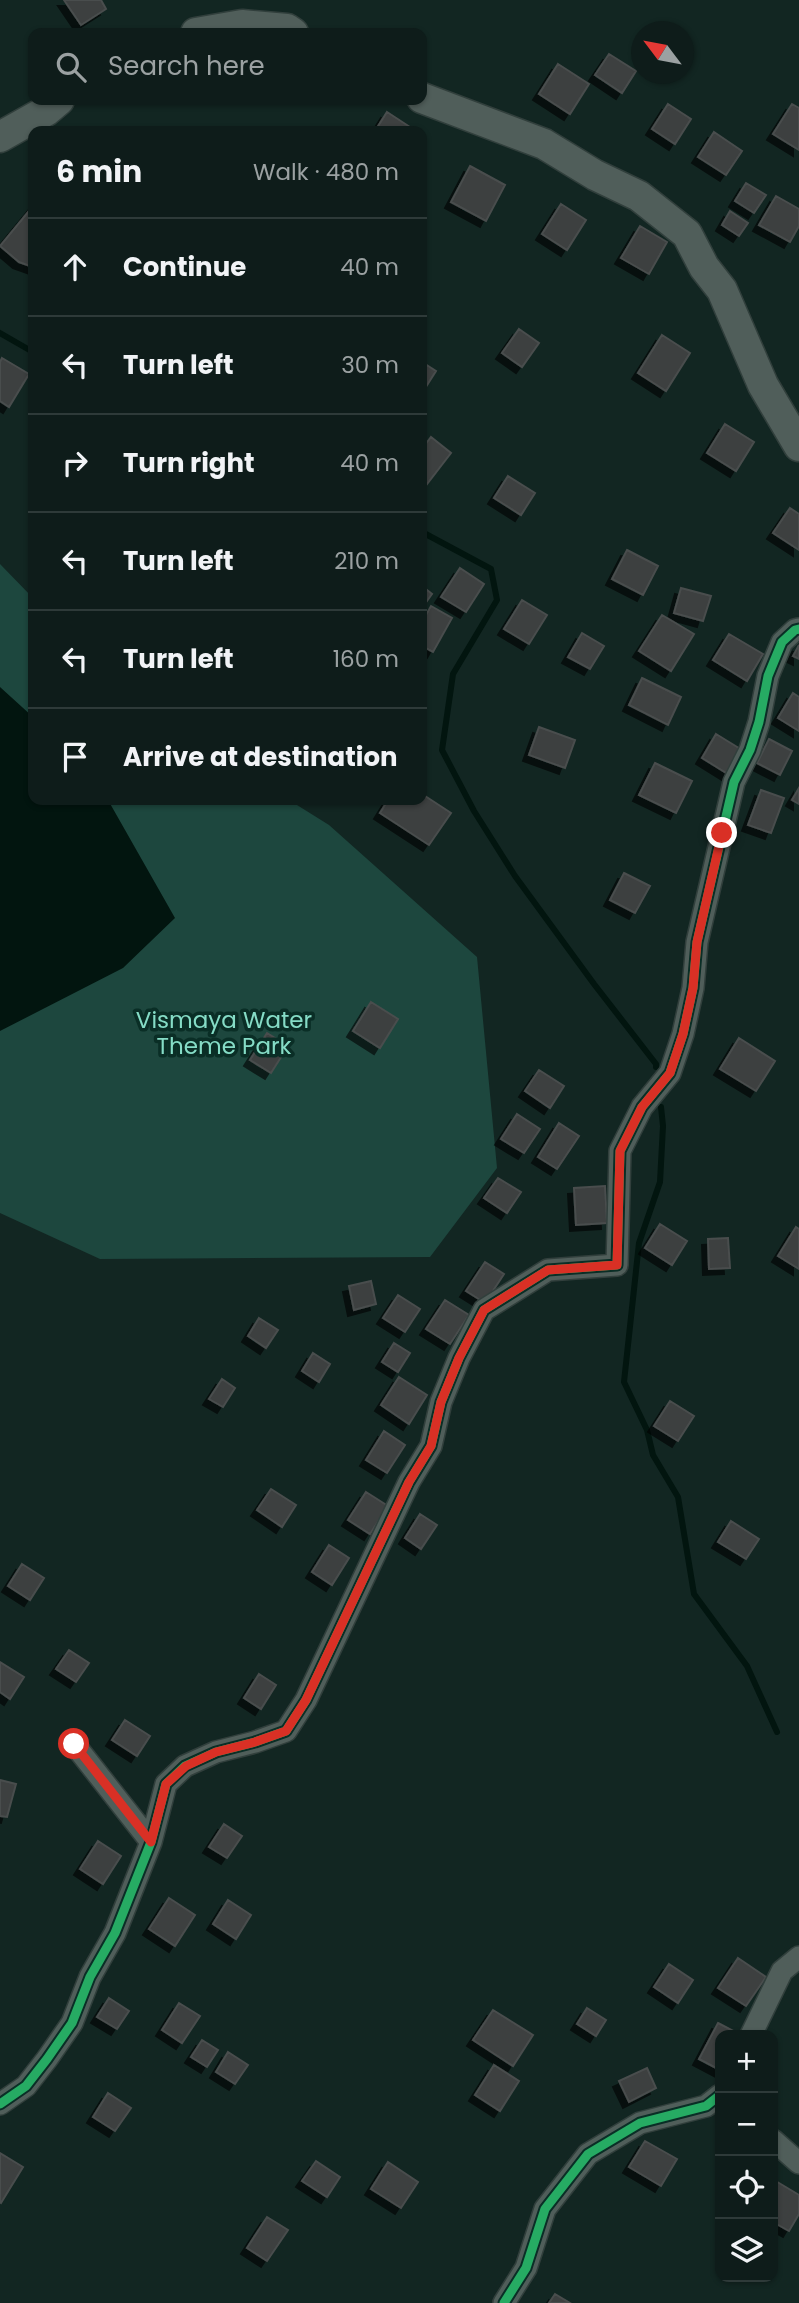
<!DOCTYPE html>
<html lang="en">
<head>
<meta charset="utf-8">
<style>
	:root { --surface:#0e1c1a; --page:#1c2927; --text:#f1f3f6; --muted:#9ba1a2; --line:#2e3a39 }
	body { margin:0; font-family:Poppins,sans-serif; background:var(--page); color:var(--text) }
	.controls { position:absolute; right:21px; bottom:21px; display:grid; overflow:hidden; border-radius:14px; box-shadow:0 2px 5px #0004 }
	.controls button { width:63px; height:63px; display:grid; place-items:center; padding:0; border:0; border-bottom:2px solid var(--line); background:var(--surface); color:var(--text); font:35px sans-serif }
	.compass { position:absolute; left:631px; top:21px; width:63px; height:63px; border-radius:50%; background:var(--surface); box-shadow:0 2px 5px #0004; rotate:302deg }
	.stop { position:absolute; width:21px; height:21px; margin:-16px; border:5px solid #d93025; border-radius:50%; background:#fff }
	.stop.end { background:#d93025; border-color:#fff; box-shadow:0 2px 7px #0008 }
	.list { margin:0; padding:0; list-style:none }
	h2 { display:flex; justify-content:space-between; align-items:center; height:91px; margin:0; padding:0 28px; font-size:30px }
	h2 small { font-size:23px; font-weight:400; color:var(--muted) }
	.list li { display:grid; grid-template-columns:46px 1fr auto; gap:21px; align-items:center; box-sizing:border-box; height:98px; padding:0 28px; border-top:2px solid var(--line) }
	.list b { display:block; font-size:26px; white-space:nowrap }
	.list em { font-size:23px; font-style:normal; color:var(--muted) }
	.icon { flex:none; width:38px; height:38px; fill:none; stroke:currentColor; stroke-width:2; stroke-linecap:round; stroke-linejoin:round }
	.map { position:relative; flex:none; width:799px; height:2303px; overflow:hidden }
	.search { position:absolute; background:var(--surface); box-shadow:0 2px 5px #0004; left:28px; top:28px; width:399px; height:77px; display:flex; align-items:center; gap:18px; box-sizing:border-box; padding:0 24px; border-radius:14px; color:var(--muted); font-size:26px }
	.panel { position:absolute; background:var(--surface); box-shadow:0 2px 5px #0004; left:28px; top:126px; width:399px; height:679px; border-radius:14px }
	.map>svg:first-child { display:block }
</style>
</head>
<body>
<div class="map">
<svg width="799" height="2303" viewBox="0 0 799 2303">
	<defs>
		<filter id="shadow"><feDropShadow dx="-6" dy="6" stdDeviation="0" flood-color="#0009"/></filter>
	</defs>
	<rect width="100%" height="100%" fill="#122622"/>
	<!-- green -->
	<path fill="#1d473e" d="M 0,564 L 33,598 L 33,800 L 289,800 L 329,825 L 477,957 L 497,1168 L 430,1257 L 100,1259 L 0,1213 Z"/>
	<!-- water -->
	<path fill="#02150f" d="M 0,687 L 33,717 L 33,800 L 108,800 L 175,918 L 123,968 L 0,1031 Z"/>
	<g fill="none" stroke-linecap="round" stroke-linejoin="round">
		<!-- stream -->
		<path stroke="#02150f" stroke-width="6" d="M 0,333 L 33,352
			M 422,532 L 491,569 L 497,600 L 453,674 L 442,750 L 474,811 L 515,876 L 594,984 L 656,1064 L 656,1067
			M 661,1107 L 663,1126 L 660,1182 L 639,1243 L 624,1382 L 647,1430 L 653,1455 L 678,1497 L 694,1594 L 747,1666 L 777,1732"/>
	</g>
	<!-- building -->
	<path fill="#3d4040" stroke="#494d4d" stroke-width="2" filter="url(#shadow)" d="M 64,0 L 101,0 L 106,9 L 81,25 Z
		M 609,54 L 636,71 L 622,93 L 595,75 Z
		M 558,64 L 589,84 L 570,114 L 539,94 Z
		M 668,104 L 691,119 L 675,144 L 652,129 Z
		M 792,104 L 799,108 L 799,150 L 773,134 Z
		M 387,112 L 413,129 L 412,131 L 375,131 Z
		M 714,132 L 742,151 L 726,175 L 698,157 Z
		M 470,166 L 505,185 L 486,221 L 451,202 Z
		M 746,183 L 766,195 L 754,213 L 735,201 Z
		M 776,196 L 799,209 L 799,226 L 790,242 L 759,225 Z
		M 561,204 L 586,220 L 567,250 L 542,234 Z
		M 33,206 L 33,267 L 19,262 L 0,246 Z
		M 730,211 L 748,223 L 739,236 L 722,225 Z
		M 640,226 L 667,242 L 649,274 L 621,258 Z
		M 519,329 L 539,343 L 522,367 L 502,353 Z
		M 662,335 L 690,353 L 666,391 L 638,373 Z
		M 2,358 L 29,374 L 9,407 L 0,401 L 0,362 Z
		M 422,362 L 436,371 L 422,393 Z
		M 725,424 L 754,442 L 736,471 L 707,453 Z
		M 431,437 L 451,453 L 427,484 L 422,480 L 422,449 Z
		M 508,476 L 535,493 L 521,515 L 494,498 Z
		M 790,508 L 799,514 L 799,550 L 773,533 Z
		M 627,550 L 658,566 L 643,595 L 612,579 Z
		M 460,568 L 484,584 L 466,612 L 441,597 Z
		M 422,586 L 432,594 L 422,608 Z
		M 681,588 L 711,596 L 703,621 L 674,613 Z
		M 522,600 L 547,615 L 529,644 L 504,629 Z
		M 431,606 L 452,618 L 433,652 L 422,646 L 422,622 Z
		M 662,615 L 694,634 L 671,671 L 639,651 Z
		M 582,633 L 604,646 L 590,669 L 568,657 Z
		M 729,634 L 763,654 L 747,681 L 713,660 Z
		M 799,645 L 799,659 L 793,656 Z
		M 642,678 L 681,697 L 668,725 L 629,705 Z
		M 793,693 L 799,697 L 799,731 L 778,718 Z
		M 539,727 L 575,740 L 565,768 L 529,755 Z
		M 716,734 L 742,750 L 728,774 L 702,758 Z
		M 769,739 L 792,751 L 780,775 L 757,763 Z
		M 655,763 L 692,781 L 676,813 L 639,795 Z
		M 799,788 L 799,804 L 792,800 Z
		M 761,790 L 784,798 L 771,833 L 748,825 Z
		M 422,794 L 451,813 L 429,845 L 380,813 L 388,800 L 422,800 Z
		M 624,873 L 650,886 L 635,913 L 610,900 Z
		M 371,1002 L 398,1019 L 380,1048 L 353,1031 Z
		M 267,1033 L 288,1046 L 271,1073 L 250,1060 Z
		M 739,1038 L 775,1061 L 756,1091 L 720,1069 Z
		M 539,1070 L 564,1086 L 550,1108 L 525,1091 Z
		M 517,1114 L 540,1129 L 524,1153 L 501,1139 Z
		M 559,1123 L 579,1136 L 557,1169 L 538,1157 Z
		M 498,1178 L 521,1192 L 507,1213 L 484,1198 Z
		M 605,1186 L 607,1223 L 576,1225 L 574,1188 Z
		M 660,1224 L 687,1241 L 672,1265 L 645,1248 Z
		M 796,1227 L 799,1229 L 799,1269 L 778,1256 Z
		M 728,1238 L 730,1268 L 709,1269 L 708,1239 Z
		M 485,1262 L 504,1274 L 485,1303 L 466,1291 Z
		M 371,1281 L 376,1304 L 354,1310 L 349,1286 Z
		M 398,1295 L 420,1309 L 405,1332 L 383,1318 Z
		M 445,1300 L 469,1315 L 450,1344 L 426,1329 Z
		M 259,1318 L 278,1330 L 266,1348 L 248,1336 Z
		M 394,1343 L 410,1353 L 398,1372 L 382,1362 Z
		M 313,1353 L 330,1364 L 319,1382 L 302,1371 Z
		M 399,1377 L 427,1395 L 409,1424 L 381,1405 Z
		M 222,1379 L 235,1388 L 223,1407 L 209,1399 Z
		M 670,1401 L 694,1416 L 678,1441 L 654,1426 Z
		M 384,1431 L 405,1445 L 387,1473 L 366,1460 Z
		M 271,1489 L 296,1505 L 282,1527 L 257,1510 Z
		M 366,1492 L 388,1506 L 370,1534 L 348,1520 Z
		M 420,1514 L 437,1525 L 421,1549 L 405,1538 Z
		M 731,1521 L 759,1539 L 746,1559 L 718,1542 Z
		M 329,1545 L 349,1558 L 332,1585 L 312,1572 Z
		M 22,1564 L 44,1578 L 30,1600 L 8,1586 Z
		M 69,1650 L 89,1663 L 76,1682 L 56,1669 Z
		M 0,1662 L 24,1677 L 10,1699 L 0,1692 Z
		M 259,1674 L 276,1685 L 261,1709 L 244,1698 Z
		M 125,1720 L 150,1736 L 137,1756 L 112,1740 Z
		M 0,1780 L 16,1784 L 7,1817 L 0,1816 Z
		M 224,1824 L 242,1836 L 227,1858 L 209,1847 Z
		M 98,1841 L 121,1856 L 103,1884 L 80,1869 Z
		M 169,1898 L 195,1915 L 175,1946 L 149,1929 Z
		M 228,1900 L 251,1915 L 236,1939 L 213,1924 Z
		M 738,1958 L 766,1977 L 746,2006 L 718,1988 Z
		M 669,1964 L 693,1980 L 678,2003 L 654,1987 Z
		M 109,1998 L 129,2011 L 117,2029 L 97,2017 Z
		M 179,2003 L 200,2016 L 182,2043 L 162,2030 Z
		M 587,2008 L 606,2020 L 596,2036 L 577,2024 Z
		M 493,2010 L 533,2035 L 513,2066 L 473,2040 Z
		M 718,2023 L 741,2035 L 720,2035 L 720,2070 L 699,2059 Z
		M 202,2040 L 218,2050 L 207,2067 L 191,2057 Z
		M 228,2052 L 248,2065 L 235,2084 L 216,2072 Z
		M 494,2065 L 519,2081 L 500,2111 L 475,2095 Z
		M 647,2068 L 656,2088 L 629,2102 L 619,2081 Z
		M 108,2093 L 131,2108 L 115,2131 L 93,2117 Z
		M 645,2141 L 677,2159 L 661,2186 L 629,2167 Z
		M 0,2153 L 23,2167 L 1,2203 L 0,2202 Z
		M 316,2161 L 340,2177 L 327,2197 L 302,2181 Z
		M 388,2162 L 418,2182 L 401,2208 L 371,2189 Z
		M 774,2180 L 799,2195 L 799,2214 L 789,2231 L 773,2222 Z
		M 267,2217 L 288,2230 L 267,2261 L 247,2248 Z
		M 555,2294 L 570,2303 L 549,2303 Z"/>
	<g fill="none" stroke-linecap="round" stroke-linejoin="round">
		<!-- street casing -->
		<g stroke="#313f3c" stroke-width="24">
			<path id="street" d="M 74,1744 L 151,1842
				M 751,2035 L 782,1971 L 799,1957
				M 0,2104 L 26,2086 L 47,2059 L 72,2023 L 90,1977 L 115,1933 L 151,1842 L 166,1784 L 185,1766 L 216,1752 L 255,1742 L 286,1731 L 306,1700 L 409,1482 L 431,1446 L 441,1402 L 459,1358 L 484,1310 L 548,1270 L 617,1265 L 620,1151 L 642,1107 L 670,1073 L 683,1034 L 693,988 L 697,942 L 734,782 L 750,750 L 759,722 L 768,676 L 782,642 L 795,630 L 799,629
				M 773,2140 L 799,2163
				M 504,2303 L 526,2268 L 545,2209 L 588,2154 L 640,2123 L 706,2106 L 720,2095"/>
		</g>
		<!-- secondary casing -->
		<g stroke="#313f3c" stroke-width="33">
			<path id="secondary" d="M 196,33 L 242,25 L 287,29 L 293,33
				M 422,98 L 544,144 L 595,175 L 639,196 L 687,234 L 704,267 L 722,290 L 763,385 L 799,446
				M 0,137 L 46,111 L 59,100"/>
		</g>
		<!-- street -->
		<use href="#street" stroke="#505e5a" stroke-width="21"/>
		<!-- secondary -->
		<use href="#secondary" stroke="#505e5a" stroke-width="30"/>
		<!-- cycleway casing -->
		<g stroke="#0a2e26" stroke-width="13">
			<path id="cycleway" d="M 0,2104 L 26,2086 L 47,2059 L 72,2023 L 90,1977 L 115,1933 L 151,1842 L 166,1784 L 185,1766 L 216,1752 L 255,1742 L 286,1731 L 306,1700 L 409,1482 L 431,1446 L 441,1402 L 459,1358 L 484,1310 L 548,1270 L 617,1265 L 620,1151 L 642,1107 L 670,1073 L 683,1034 L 693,988 L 697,942 L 734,782 L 750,750 L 759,722 L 768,676 L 782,642 L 795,630 L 799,629
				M 504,2303 L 526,2268 L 545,2209 L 588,2154 L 640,2123 L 706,2106 L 720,2095"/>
		</g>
		<!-- cycleway -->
		<use href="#cycleway" stroke="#26ab63" stroke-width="9"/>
	</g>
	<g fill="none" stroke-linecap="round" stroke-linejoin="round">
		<!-- route -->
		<path stroke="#d93025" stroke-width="9" d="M 74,1744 L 151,1842 L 166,1784 L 186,1766 L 216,1752 L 255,1742 L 286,1731 L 306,1700 L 409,1482 L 431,1446 L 441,1402 L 459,1358 L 484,1310 L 548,1270 L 617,1265 L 620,1151 L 642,1107 L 670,1073 L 683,1034 L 693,988 L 697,942 L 722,833"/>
	</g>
	<g text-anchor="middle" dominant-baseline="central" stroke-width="7" stroke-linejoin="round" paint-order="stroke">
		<!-- park labels -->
		<g font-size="23" fill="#85dcc6" stroke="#0a2e26">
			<text x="224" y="1020">Vismaya Water<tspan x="224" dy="26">Theme Park</tspan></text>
		</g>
	</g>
</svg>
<div class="controls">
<button>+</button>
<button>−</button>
<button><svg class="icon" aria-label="locate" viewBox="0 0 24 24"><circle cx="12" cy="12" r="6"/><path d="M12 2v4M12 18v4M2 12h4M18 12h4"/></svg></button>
<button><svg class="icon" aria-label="layers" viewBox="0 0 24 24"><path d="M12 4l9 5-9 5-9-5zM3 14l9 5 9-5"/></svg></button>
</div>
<svg class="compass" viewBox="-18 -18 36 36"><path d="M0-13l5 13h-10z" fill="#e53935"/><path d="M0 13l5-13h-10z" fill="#9ba1a2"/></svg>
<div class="stop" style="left:74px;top:1744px"></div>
<div class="stop end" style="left:722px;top:833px"></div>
<div class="search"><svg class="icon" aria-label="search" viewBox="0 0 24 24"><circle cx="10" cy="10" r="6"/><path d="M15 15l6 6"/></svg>Search here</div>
<section class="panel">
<h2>6 min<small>Walk · 480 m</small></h2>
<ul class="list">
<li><svg class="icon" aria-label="ahead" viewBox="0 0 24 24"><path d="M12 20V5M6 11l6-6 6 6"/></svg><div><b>Continue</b></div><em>40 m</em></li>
<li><svg class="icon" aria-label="left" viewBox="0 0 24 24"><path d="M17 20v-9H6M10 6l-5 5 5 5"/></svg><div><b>Turn left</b></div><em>30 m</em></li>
<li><svg class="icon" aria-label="right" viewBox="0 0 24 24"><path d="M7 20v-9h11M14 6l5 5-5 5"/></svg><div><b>Turn right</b></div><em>40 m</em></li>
<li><svg class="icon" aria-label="left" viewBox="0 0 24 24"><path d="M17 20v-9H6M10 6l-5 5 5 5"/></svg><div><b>Turn left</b></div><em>210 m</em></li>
<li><svg class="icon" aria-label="left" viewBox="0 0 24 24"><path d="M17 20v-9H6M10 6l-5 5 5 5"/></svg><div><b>Turn left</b></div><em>160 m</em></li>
<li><svg class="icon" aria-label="arrive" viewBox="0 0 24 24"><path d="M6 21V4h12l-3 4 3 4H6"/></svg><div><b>Arrive at destination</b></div></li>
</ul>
</section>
</div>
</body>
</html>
